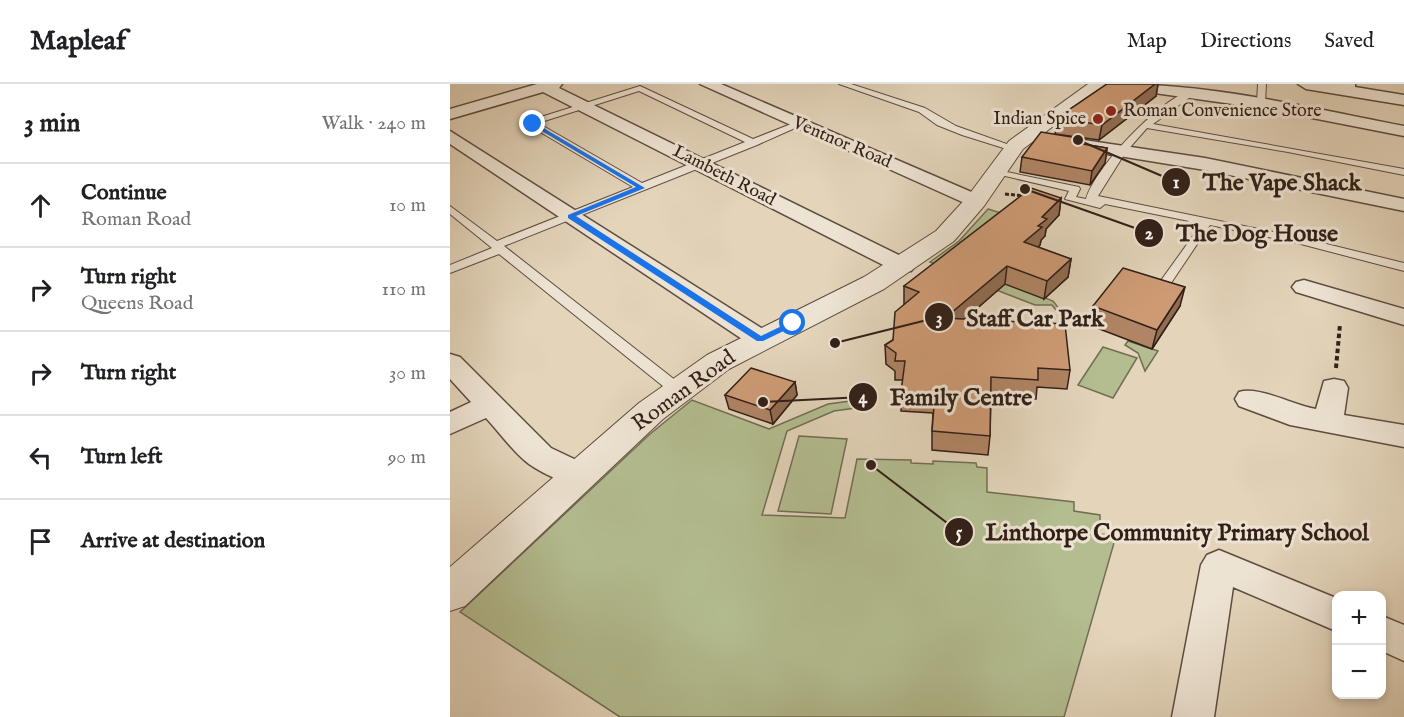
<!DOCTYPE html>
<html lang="en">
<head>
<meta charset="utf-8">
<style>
	:root { --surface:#fff; --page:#f2f2f2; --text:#202124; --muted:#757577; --line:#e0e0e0 }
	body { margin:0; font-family:"IM FELL English",serif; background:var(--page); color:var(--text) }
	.controls { position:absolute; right:18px; bottom:18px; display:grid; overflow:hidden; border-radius:12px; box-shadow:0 3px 9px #0003 }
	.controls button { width:54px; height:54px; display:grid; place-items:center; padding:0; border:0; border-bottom:2px solid var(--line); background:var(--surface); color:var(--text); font:30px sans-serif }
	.stop { position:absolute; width:18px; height:18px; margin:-14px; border:4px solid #1a73e8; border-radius:50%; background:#fff }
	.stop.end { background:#1a73e8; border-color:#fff; box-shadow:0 2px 6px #0008 }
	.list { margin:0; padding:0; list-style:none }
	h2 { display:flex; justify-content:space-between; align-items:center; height:78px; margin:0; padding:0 24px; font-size:26px }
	h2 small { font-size:20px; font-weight:400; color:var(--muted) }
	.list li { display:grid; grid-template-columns:39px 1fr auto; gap:18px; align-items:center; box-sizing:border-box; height:84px; padding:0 24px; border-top:2px solid var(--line) }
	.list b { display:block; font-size:22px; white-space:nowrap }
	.list p { margin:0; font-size:20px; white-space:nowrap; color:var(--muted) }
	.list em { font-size:20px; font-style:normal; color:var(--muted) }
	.icon { flex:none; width:33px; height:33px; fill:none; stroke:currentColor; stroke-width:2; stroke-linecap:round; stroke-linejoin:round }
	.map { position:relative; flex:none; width:954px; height:633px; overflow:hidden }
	header { display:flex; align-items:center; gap:36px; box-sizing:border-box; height:84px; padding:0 30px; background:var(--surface); border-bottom:2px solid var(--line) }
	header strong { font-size:28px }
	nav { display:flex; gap:33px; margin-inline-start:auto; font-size:21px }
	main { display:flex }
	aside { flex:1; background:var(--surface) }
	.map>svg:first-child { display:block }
</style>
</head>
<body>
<header>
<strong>Mapleaf</strong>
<nav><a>Map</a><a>Directions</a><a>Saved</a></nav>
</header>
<main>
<aside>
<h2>3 min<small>Walk · 240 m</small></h2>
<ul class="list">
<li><svg class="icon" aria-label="ahead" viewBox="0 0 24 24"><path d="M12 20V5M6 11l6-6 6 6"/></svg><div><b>Continue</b><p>Roman Road</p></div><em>10 m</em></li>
<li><svg class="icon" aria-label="right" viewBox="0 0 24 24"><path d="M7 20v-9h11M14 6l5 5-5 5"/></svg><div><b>Turn right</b><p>Queens Road</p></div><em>110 m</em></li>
<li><svg class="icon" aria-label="right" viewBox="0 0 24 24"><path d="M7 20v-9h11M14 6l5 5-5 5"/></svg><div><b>Turn right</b></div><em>30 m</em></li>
<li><svg class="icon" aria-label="left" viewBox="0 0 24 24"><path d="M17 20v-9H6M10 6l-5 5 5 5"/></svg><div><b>Turn left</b></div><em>90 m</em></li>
<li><svg class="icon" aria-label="arrive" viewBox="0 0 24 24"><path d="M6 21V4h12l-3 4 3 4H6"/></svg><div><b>Arrive at destination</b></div></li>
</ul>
</aside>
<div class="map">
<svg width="954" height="633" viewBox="0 0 954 633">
	<rect width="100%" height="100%" fill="#e3d4ba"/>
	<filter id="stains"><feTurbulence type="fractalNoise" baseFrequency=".00333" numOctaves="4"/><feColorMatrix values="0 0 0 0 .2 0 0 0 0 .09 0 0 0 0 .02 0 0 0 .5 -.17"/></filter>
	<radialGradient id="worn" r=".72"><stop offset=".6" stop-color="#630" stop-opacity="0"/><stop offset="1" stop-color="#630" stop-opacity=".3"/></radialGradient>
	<!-- green -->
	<path fill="#b3bd90" stroke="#726e54" stroke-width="1.5" d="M 538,125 L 564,133 L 502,187 L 480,178 L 509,157 Z
		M 545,194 L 603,217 L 611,227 L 606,226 L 602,221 L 585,221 L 536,202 Z
		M 678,257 L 708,267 L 695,287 L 688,269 L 675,261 Z
		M 653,263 L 687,274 L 663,314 L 628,301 Z
		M 416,315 L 413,323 L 384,327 L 337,347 L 312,431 L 395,434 L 407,375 L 461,376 L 461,379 L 483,380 L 483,377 L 526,379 L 527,383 L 537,384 L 537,408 L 624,418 L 624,427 L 650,431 L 650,450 L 666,452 L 614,633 L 170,633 L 10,528 L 200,350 L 242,316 L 319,345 L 378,320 Z
		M 349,352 L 397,355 L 381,430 L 328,427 Z"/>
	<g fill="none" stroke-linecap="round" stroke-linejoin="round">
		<!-- service casing -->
		<g stroke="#5e4c40" stroke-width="2">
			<path id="service" d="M 389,0 L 401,0 L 475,24 L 506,42 L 568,64 L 563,67 L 512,51 L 487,41 L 469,28 Z
				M 808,0 L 816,0 L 815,19 L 811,22 L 807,19 Z
				M 190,2 L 303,55 L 346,38 L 354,40 L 307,61 L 54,162 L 234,303 L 236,307 L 234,311 L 224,311 L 49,170 L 0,189 L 0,181 L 42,164 L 0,130 L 0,122 L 47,157 L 183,103 L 80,42 L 78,37 ZM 189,7 L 295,58 L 192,99 L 88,39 Z
				M 740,6 L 743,7 L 743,11 L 703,40 L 954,85 L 954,91 L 838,68 L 697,44 L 675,69 L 648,112 L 848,153 L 954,179 L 954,187 L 847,159 L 760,141 L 717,205 L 713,206 L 707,202 L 748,145 L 737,142 L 735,140 L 739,137 L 655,120 L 650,124 L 615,115 L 619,107 L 542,89 L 547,86 L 629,103 L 630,105 L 626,113 L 636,115 C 646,82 707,19 740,6 Z"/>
		</g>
		<!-- minor casing -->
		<g stroke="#5e4c40" stroke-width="3">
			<path id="minor" d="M 87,0 L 112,0 L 109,4 L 461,177 L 465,182 L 461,187 L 445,187 L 93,8 L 0,35 L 0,25 Z
				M 250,0 L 271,0 L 533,113 L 536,117 L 533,121 L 519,121 Z
				M 668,0 C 764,0 860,24 954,42 L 954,52 L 811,24 L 676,5 Z
				M 848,0 L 905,0 L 905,3 L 954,11 L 954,21 L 856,5 Z
				M 0,47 L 319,249 L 323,255 L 319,261 L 310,263 L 301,261 L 0,60 Z
				M 620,54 L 755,74 L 954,115 L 954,127 L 755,86 L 614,63 L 611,59 L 614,55 Z
				M 854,196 L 954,225 L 954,241 L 846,208 L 842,203 L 846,198 Z
				M 0,270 L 10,273 L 101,364 L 141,383 L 146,391 L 141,399 C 123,405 95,391 79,380 C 63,368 50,349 36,334 L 0,350 L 0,328 L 21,318 L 0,295 Z
				M 884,295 L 894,297 L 898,304 L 894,331 L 954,341 L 954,363 L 840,341 L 789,322 L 785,315 L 789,308 C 809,302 843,321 866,325 L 874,297 Z
				M 769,466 L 886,514 L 886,547 L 783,503 L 764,633 L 722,633 L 751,481 L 757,471 Z
				M 932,532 L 954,541 L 954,577 L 932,567 Z"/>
		</g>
		<!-- tertiary casing -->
		<g stroke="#5e4c40" stroke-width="2">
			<path id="tertiary" d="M 638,0 L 659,0 L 573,65 L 534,122 L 504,157 L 434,205 L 279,285 L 213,335 L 15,522 L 0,527 L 0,483 L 189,319 L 257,271 L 414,193 L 486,147 L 518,112 L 559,57 Z"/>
		</g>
		<!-- path-far1 -->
		<path stroke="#311f18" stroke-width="3" stroke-dasharray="4 2" stroke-linecap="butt" d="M 555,110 L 575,112"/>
		<!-- path -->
		<path stroke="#311f18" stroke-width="4" stroke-dasharray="4.5 3" stroke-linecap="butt" d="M 886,284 L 890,240"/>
		<!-- service -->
		<use href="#service" fill="#ede3d2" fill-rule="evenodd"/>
		<!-- minor -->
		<use href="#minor" fill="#ede3d2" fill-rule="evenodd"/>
		<!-- tertiary -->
		<use href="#tertiary" fill="#ede3d2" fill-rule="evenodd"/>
	</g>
	<!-- wall -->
	<path fill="#b08464" stroke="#311f18" stroke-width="1.5" d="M 657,0 L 708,0 L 706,12 L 649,56 L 605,50 L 607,34 Z
		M 633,60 L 657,64 L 655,79 L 640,101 L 570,88 L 572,73 Z
		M 611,114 L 609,131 L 596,145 L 595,152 L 591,156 L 590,161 L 588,163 L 621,175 L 618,193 L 594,215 L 555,200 L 515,235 L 620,286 L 617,305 L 587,303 L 586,315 L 541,312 L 540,352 L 538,371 L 482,366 L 482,347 L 483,329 L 451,327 L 451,308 L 453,296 L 445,296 L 445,287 L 436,280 L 435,261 L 443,256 L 454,220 L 454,202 Z
		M 643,222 L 730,222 L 702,265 L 639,241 Z
		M 345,298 L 347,311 L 323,340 L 279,325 L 275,311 Z"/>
	<!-- shaded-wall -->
	<path fill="#906c51" stroke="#311f18" stroke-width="1.5" d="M 705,0 L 708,0 L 706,12 L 649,56 L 652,41 Z
		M 657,64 L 655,79 L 640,101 L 642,87 Z
		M 611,114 L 609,131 L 596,145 L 595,152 L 591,156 L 590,161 L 573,176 L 574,158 L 588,142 L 592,133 Z
		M 621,175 L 618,193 L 594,215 L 597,197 Z
		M 557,182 L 555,200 L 494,253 L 495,234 Z
		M 735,203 L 730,222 L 702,265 L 707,246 Z
		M 345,298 L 347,311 L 323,340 L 320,326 Z"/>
	<!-- building -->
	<path fill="#cd9a74" stroke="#311f18" stroke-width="1.5" d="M 657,0 L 705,0 L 652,41 L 607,34 Z
		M 591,48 L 634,55 L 627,59 L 657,64 L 642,87 L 572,73 Z
		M 581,104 L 611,114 L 592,133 L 597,135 L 588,142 L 592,143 L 574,158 L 621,175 L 597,197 L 557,182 L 495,234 L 615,240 L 620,286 L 588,284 L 588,296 L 541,293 L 540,352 L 482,347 L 485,310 L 451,308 L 455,277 L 445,277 L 446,269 L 435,261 L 443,256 L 445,228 L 469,208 L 454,202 Z
		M 673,184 L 735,203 L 707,246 L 643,222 Z
		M 301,284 L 345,298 L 320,326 L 275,311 Z"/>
	<!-- route -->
	<path fill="#1a73e8" d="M 85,39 L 195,104 L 126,132 L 311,252 L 340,238 L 346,238 L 346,241 L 313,257 L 307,257 L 118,134 L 118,131 L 186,103 L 80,40 Z"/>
	<!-- markers -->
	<g fill="#8f2418" stroke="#ede3d2" stroke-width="2">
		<circle cx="661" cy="27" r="6"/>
		<circle cx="648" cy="35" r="6"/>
	</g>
	<g text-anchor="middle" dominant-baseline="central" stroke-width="6" stroke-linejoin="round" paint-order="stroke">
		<!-- far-poi labels -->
		<g font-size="18" fill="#311f18" stroke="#ede3d2" text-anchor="start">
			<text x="673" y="27">Roman Convenience Store</text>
			<text x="636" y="35" text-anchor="end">Indian Spice</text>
		</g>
		<!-- far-street labels -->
		<g font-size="18" fill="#311f18" stroke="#ede3d2">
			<text transform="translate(392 59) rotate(23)">Ventnor Road</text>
			<text transform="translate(274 92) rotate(27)">Lambeth Road</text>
		</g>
		<!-- street labels -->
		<g font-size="22" fill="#311f18" stroke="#ede3d2">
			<text transform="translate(234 307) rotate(-36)">Roman Road</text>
		</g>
	</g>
	<!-- callouts -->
	<path fill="none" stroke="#311f18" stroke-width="2" d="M628 56L726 98M575 105L699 149M385 259L489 233M313 318L413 313M421 381L509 448"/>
	<g fill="#311f18" stroke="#ede3d2" stroke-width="2">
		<circle cx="628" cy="56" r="6"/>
		<circle cx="575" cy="105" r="6"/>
		<circle cx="385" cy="259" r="6"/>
		<circle cx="313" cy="318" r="6"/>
		<circle cx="421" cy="381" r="6"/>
		<circle cx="726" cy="98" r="15"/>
		<circle cx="699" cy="149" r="15"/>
		<circle cx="489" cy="233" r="15"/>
		<circle cx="413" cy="313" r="15"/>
		<circle cx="509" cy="448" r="15"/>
	</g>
	<g font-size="18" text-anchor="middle" font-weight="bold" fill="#fff">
		<text x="726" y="104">1</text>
		<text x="699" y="155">2</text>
		<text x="489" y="240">3</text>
		<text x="413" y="319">4</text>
		<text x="509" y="454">5</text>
	</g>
	<g font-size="24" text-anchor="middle" font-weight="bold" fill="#311f18" stroke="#ede3d2" stroke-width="6" stroke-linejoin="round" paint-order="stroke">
		<text x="832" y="106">The Vape Shack</text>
		<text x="807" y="157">The Dog House</text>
		<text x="585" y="242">Staff Car Park</text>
		<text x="511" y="321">Family Centre</text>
		<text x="727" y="456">Linthorpe Community Primary School</text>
	</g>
	<rect width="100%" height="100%" filter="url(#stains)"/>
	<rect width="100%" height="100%" fill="url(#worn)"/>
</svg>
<div class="controls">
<button>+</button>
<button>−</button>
</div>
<div class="stop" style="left:343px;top:239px"></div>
<div class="stop end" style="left:83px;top:40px"></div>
</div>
</main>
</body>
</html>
